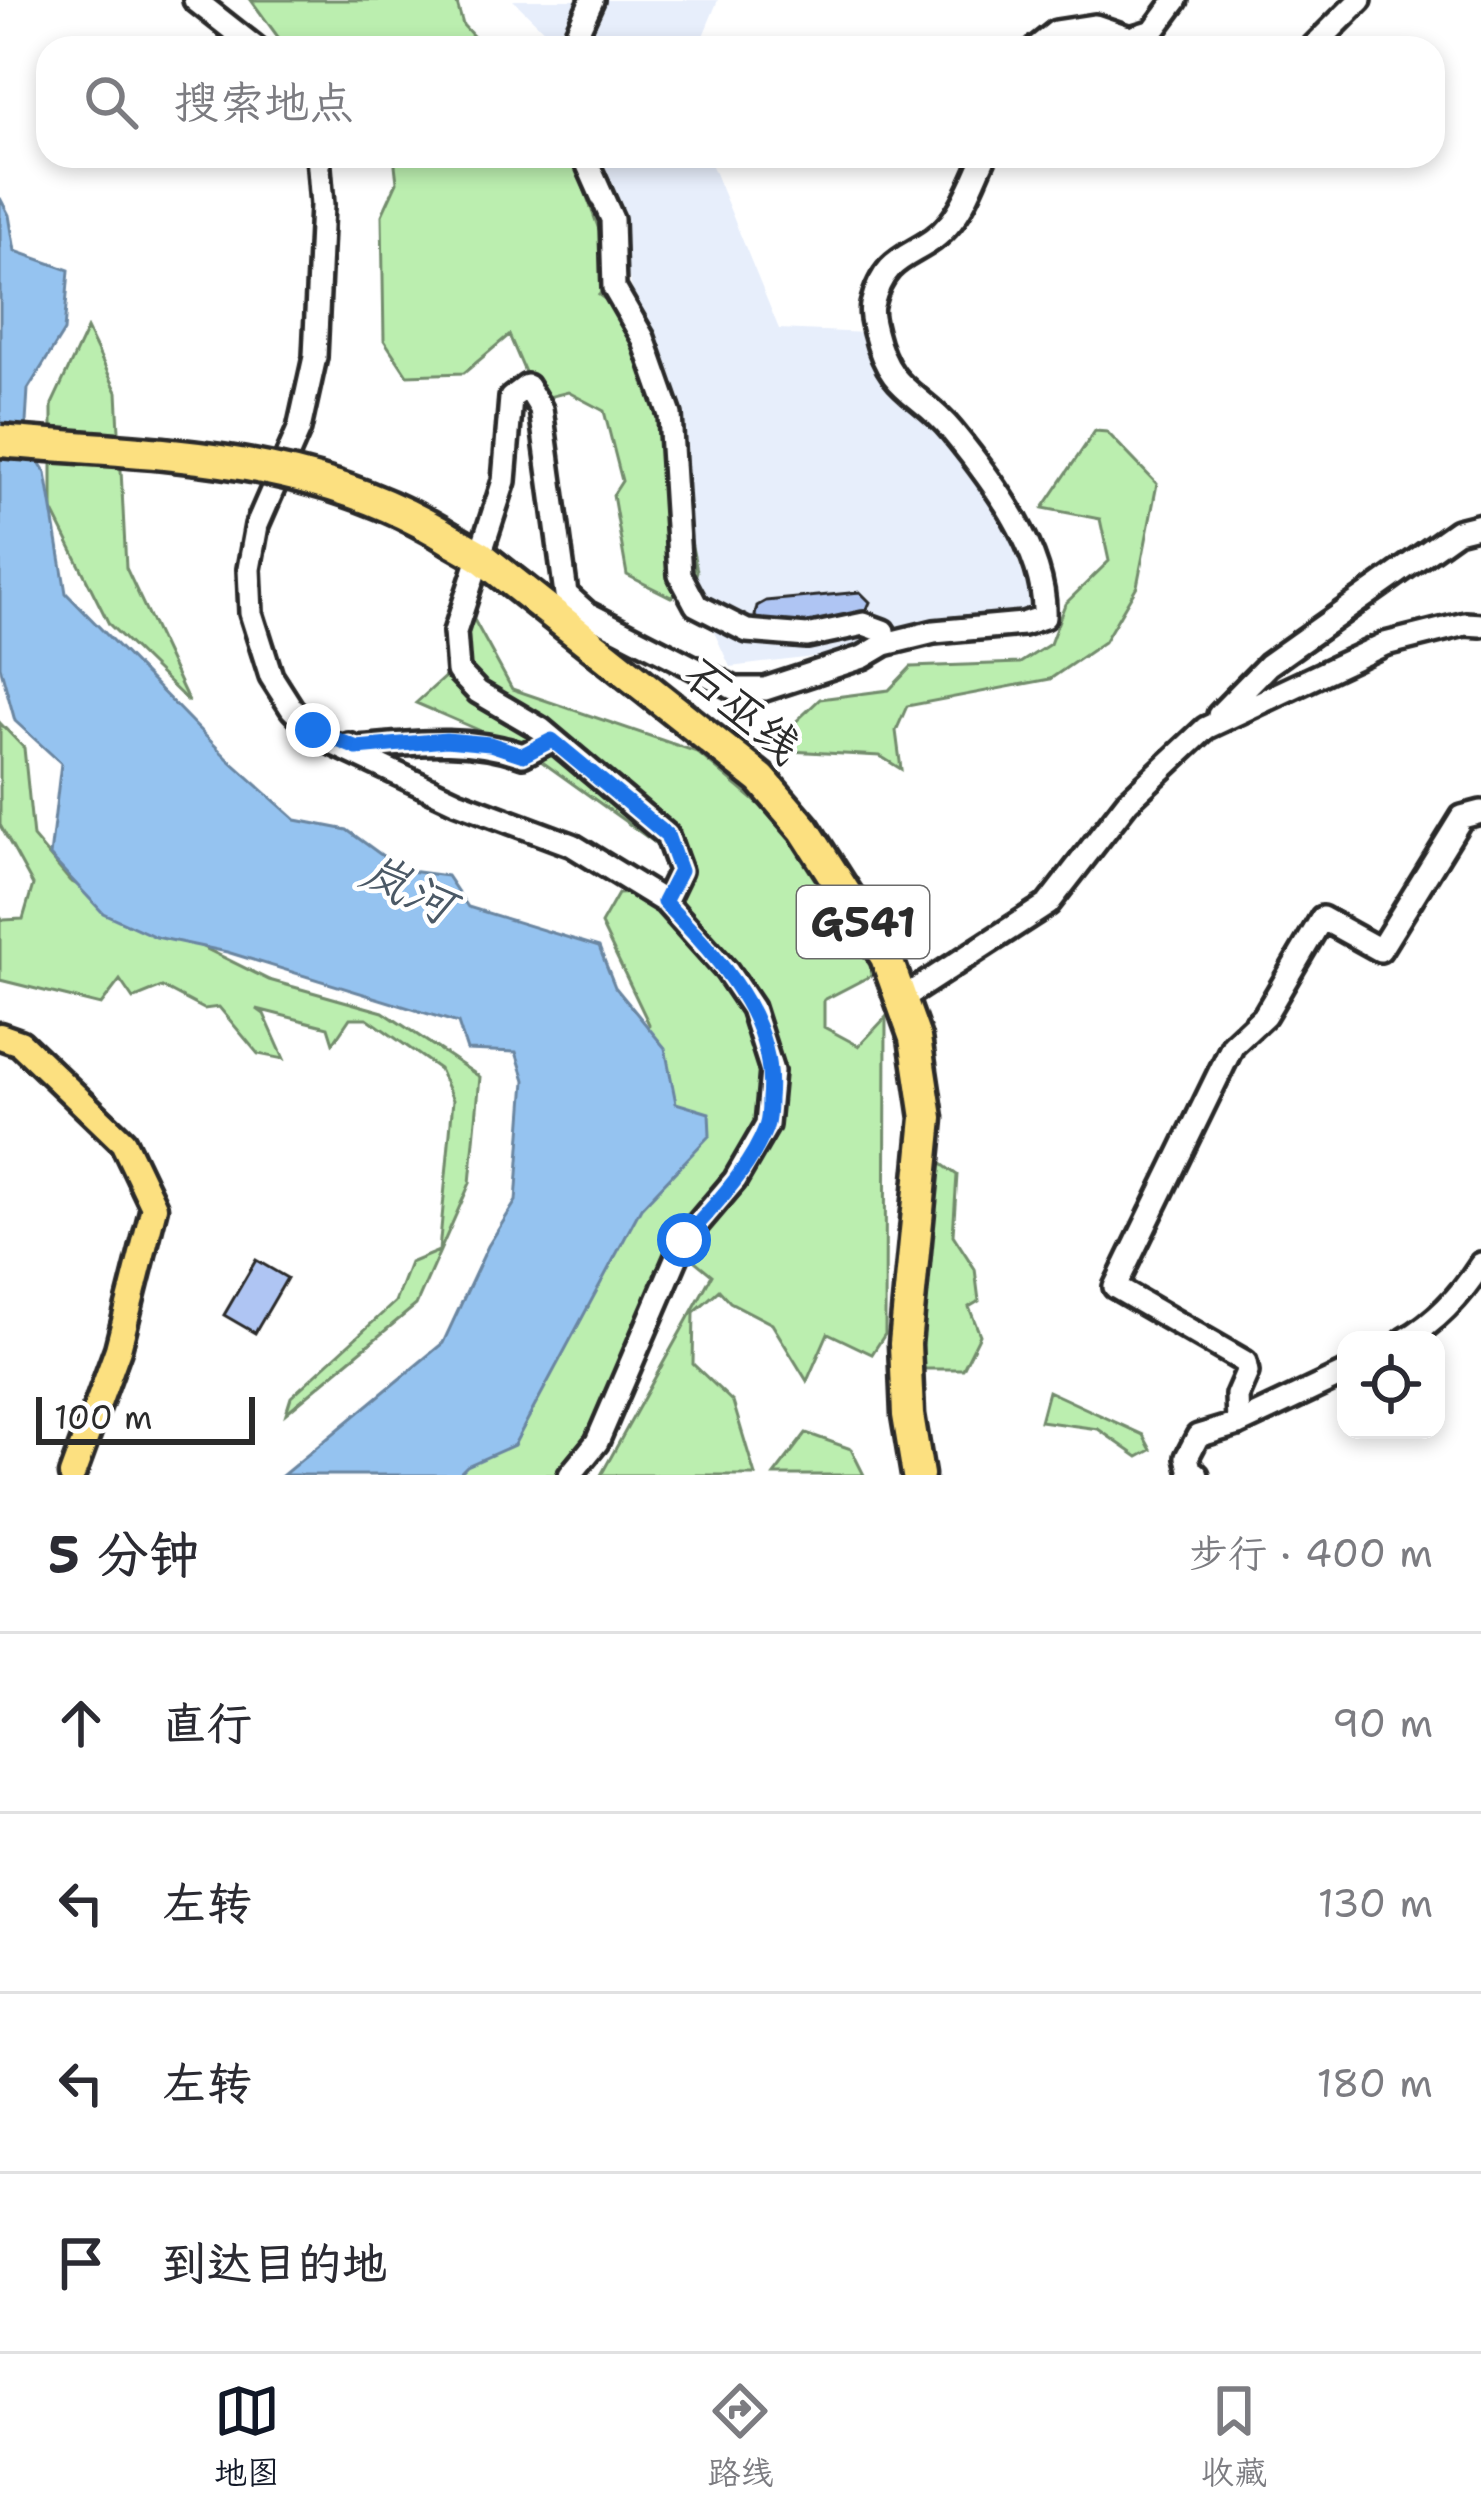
<!DOCTYPE html>
<html lang="zh">
<head>
<meta charset="utf-8">
<style>
	:root { --surface:#fff; --page:#f7f7f7; --text:#2b2b33; --muted:#7c7c81; --line:#e1e1e2; --accent:#111827 }
	body { margin:0; font-family:"Shantell Sans","LXGW WenKai TC",sans-serif; background:var(--page); color:var(--text) }
	.controls { position:absolute; right:36px; bottom:36px; display:grid; overflow:hidden; border-radius:24px; box-shadow:0 6px 18px #0003 }
	.controls button { width:108px; height:108px; display:grid; place-items:center; padding:0; border:0; border-bottom:3px solid var(--line); background:var(--surface); color:var(--text); font:60px sans-serif }
	.scale { position:absolute; left:36px; bottom:30px; width:219px; box-sizing:border-box; padding-left:12px; border:6px solid #2b2b2b; border-top:0; font-size:33px; line-height:42px; white-space:nowrap; color:#2b2b2b; -webkit-text-stroke:9px #fff; paint-order:stroke }
	.stop { position:absolute; width:36px; height:36px; margin:-27px; border:9px solid #1a73e8; border-radius:50%; background:#fff }
	.stop.end { background:#1a73e8; border-color:#fff; box-shadow:0 3px 12px #0008 }
	.list { margin:0; padding:0; list-style:none }
	h2 { display:flex; justify-content:space-between; align-items:center; height:156px; margin:0; padding:0 48px; font-size:51px }
	h2 small { font-size:39px; font-weight:400; color:var(--muted) }
	.list li { display:grid; grid-template-columns:78px 1fr auto; gap:36px; align-items:center; box-sizing:border-box; height:180px; padding:0 48px; border-top:3px solid var(--line) }
	.list b { display:block; font-size:45px; white-space:nowrap }
	.list em { font-size:39px; font-style:normal; color:var(--muted) }
	.icon { flex:none; width:66px; height:66px; fill:none; stroke:currentColor; stroke-width:2; stroke-linecap:round; stroke-linejoin:round }
	.map { position:relative; flex:none; width:1481px; height:1475px; overflow:hidden }
	.search { position:absolute; background:var(--surface); box-shadow:0 6px 18px #0003; left:36px; right:36px; top:36px; height:132px; display:flex; align-items:center; gap:30px; box-sizing:border-box; padding:0 42px; border-radius:36px; color:var(--muted); font-size:45px }
	.sheet { height:876px; background:var(--surface) }
	nav { display:flex; justify-content:space-around; align-items:center; box-sizing:border-box; height:168px; border-top:3px solid var(--line); background:var(--surface); font-size:33px; color:var(--muted) }
	nav a { display:grid; justify-items:center; gap:6px }
	nav .on { color:var(--accent) }
	.map>svg:first-child { display:block }
</style>
</head>
<body>
<div class="map">
<svg width="1481" height="1475" viewBox="0 0 1481 1475">
	<rect width="100%" height="100%" fill="#fff"/>
	<filter id="ink" filterUnits="userSpaceOnUse"><feTurbulence type="fractalNoise" baseFrequency=".00833" numOctaves="2"/><feDisplacementMap in="SourceGraphic" scale="24" xChannelSelector="R" yChannelSelector="G"/><feConvolveMatrix kernelMatrix="1 2 1 2 8 2 1 2 1" color-interpolation-filters="sRGB"/></filter>
	<g filter="url(#ink)">
		<!-- built -->
		<path fill="#e7eefb" d="M 513,0 L 718,0 L 698,48 L 562,48 Z
			M 591,156 L 708,156 L 779,329 L 867,333 L 986,474 L 1043,629 L 730,667 L 683,564 L 668,404 Z"/>
		<!-- green -->
		<path fill="#bbeeaf" stroke="#738c6d" stroke-width="3" d="M 251,0 L 456,0 L 463,25 L 484,48 L 286,48 Z
			M 394,156 L 572,156 L 616,276 L 599,295 L 623,312 L 660,391 L 697,571 L 692,588 L 671,597 L 627,575 L 613,495 L 622,481 L 604,411 L 568,392 L 537,400 L 509,335 L 464,373 L 407,375 L 384,340 L 382,215 L 397,182 Z
			M 87,329 L 117,392 L 126,568 L 189,702 L 109,624 L 52,510 L 52,404 Z
			M 1095,431 L 1107,432 L 1157,484 L 1137,586 L 1104,642 L 1050,679 L 907,706 L 896,731 L 901,769 L 880,756 L 790,751 L 788,729 L 820,699 L 889,690 L 911,667 L 1020,663 L 1050,644 L 1065,604 L 1109,561 L 1100,519 L 1043,508 Z
			M 461,596 L 512,689 L 697,752 L 788,829 L 864,924 L 872,975 L 824,1000 L 824,1027 L 859,1046 L 886,1017 L 885,1334 L 872,1354 L 828,1333 L 807,1381 L 772,1324 L 730,1302 L 719,1290 L 694,1312 L 693,1364 L 733,1402 L 755,1475 L 601,1475 L 712,1275 L 684,1252 L 597,1420 L 555,1475 L 439,1475 L 633,1158 L 649,1024 L 601,924 L 618,894 L 672,891 L 661,847 L 527,751 L 416,703 L 459,664 Z
			M 0,723 L 24,748 L 33,837 L 70,881 L 269,980 L 383,1012 L 480,1077 L 470,1183 L 416,1305 L 286,1413 L 291,1397 L 395,1302 L 410,1263 L 439,1251 L 453,1100 L 439,1069 L 367,1018 L 350,1018 L 333,1043 L 328,1027 L 257,1009 L 264,1014 L 284,1059 L 258,1054 L 219,1007 L 204,1009 L 162,987 L 133,999 L 120,980 L 101,1005 L 0,980 L 0,916 L 3,920 L 23,919 L 33,885 L 0,825 Z
			M 929,1155 L 957,1175 L 953,1235 L 975,1269 L 979,1301 L 969,1307 L 980,1335 L 963,1369 L 916,1369 Z
			M 1048,1391 L 1143,1435 L 1151,1450 L 1138,1457 L 1098,1429 L 1040,1421 Z
			M 806,1433 L 851,1449 L 864,1475 L 774,1475 Z"/>
		<!-- water -->
		<path fill="#95c3f0" stroke="#6b86a1" stroke-width="3" d="M 0,198 L 9,215 L 15,251 L 69,270 L 64,331 L 28,389 L 25,440 L 46,473 L 66,593 L 228,759 L 296,820 L 347,830 L 402,870 L 447,876 L 468,907 L 599,947 L 615,987 L 665,1048 L 676,1103 L 709,1113 L 710,1135 L 641,1208 L 514,1445 L 467,1466 L 458,1475 L 283,1475 L 443,1343 L 488,1246 L 516,1201 L 525,1080 L 516,1052 L 467,1050 L 458,1023 L 227,952 L 156,937 L 103,913 L 50,856 L 61,763 L 15,721 L 0,666 Z"/>
		<!-- building -->
		<path fill="#afc5f3" stroke="#2b2b2b" stroke-width="3" d="M 860,592 L 870,602 L 864,616 L 770,627 L 760,625 L 755,616 L 757,606 L 766,601 Z
			M 256,1260 L 287,1278 L 255,1333 L 224,1315 Z"/>
		<g fill="none" stroke-linecap="round" stroke-linejoin="round">
			<!-- minor casing -->
			<g stroke="#2b2b2b" stroke-width="30">
				<path id="minor" d="M 195,0 L 256,48
					M 574,48 L 574,39 L 592,0
					M 1036,48 L 1056,32 L 1095,26 L 1130,38 L 1153,31 L 1176,0
					M 1312,48 L 1360,0
					M 318,156 L 322,205 L 315,357 L 299,429 L 257,525 L 249,569 L 251,613 L 271,676 L 292,709 L 319,737 L 457,802 L 572,845 L 665,902 L 727,971 L 752,1008 L 772,1071 L 767,1125 L 735,1180 L 684,1240 L 597,1442 L 570,1475
					M 584,156 L 612,219 L 614,288 L 643,338 L 670,415 L 680,575 L 696,605 L 747,631 L 807,636 L 864,624 L 883,631 L 885,644 L 863,657 L 765,689 L 735,689 L 587,613 L 566,594 L 541,409 L 527,386 L 511,398 L 504,481 L 455,632 L 458,671 L 478,692 L 541,729 L 667,835 L 680,871 L 665,902
					M 885,644 L 934,632 L 1023,624 L 1044,617 C 1047,552 992,480 952,431 C 918,390 890,394 875,332 C 873,323 870,314 872,305 C 886,247 921,260 951,222 C 966,203 975,177 985,156
					M 1219,715 L 1268,665 L 1457,531 L 1481,525
					M 349,745 L 357,748 C 415,743 467,736 523,755 L 552,740
					M 903,998 L 1048,904 L 1128,801 L 1206,728 L 1385,644 L 1465,624 L 1481,625
					M 1405,1340 C 1436,1322 1462,1294 1481,1264
					M 1238,1424 L 1237,1395 L 1247,1372 L 1245,1362 L 1115,1287 L 1233,1045 L 1265,1015 L 1322,918 L 1380,950 L 1462,817 L 1481,812
					M 1197,1475 L 1190,1469 L 1187,1457 L 1198,1436 L 1238,1424 L 1346,1373"/>
			</g>
			<!-- major casing -->
			<g stroke="#2b2b2b" stroke-width="33">
				<path id="major" d="M 0,1036 L 20,1043 L 123,1142 L 154,1207 L 118,1349 L 72,1475"/>
			</g>
			<!-- highway casing -->
			<g stroke="#2b2b2b" stroke-width="39">
				<path id="highway" d="M 452,540 L 480,556 L 761,779 L 804,829 L 886,957 L 915,1038 L 927,1118 L 905,1344 L 908,1415 L 918,1475"/>
			</g>
			<!-- minor -->
			<use href="#minor" stroke="#fff" stroke-width="21"/>
			<!-- major -->
			<use href="#major" stroke="#fce080" stroke-width="24"/>
			<!-- highway -->
			<use href="#highway" stroke="#fce080" stroke-width="30"/>
			<!-- highway-bridge casing -->
			<g stroke="#2b2b2b" stroke-width="39" stroke-linecap="butt">
				<path id="highway-bridge" d="M 0,441 C 158,455 313,452 452,540"/>
			</g>
			<!-- highway-bridge -->
			<use href="#highway-bridge" stroke="#fce080" stroke-width="30"/>
		</g>
	</g>
	<g fill="none" stroke-linecap="round" stroke-linejoin="round" filter="url(#ink)">
		<!-- route -->
		<path stroke="#1a73e8" stroke-width="15" d="M 313,730 L 357,748 L 446,740 L 490,744 L 523,755 L 552,740 L 667,835 L 680,871 L 664,902 C 717,957 777,1017 769,1099 C 769,1108 769,1119 766,1127 C 750,1170 713,1206 684,1240"/>
	</g>
	<g text-anchor="middle" dominant-baseline="central" stroke-width="9" stroke-linejoin="round" paint-order="stroke">
		<!-- shield labels -->
		<rect fill="#fff" stroke="#6b6b6b" stroke-width="3" x="797" y="886" width="132" height="72" rx="9"/>
		<g font-size="42" font-weight="bold" fill="#2b2b2b">
			<text x="863" y="922">G541</text>
		</g>
		<!-- street labels -->
		<g font-size="45" fill="#2b2b2b" stroke="#fff">
			<text transform="translate(743 710) rotate(40)">石巫线</text>
		</g>
		<!-- water labels -->
		<g font-size="48" font-style="italic" fill="#4b5966" stroke="#fff">
			<text transform="translate(408 888) rotate(26)">岚河</text>
		</g>
	</g>
</svg>
<div class="controls">
<button><svg class="icon" aria-label="locate" viewBox="0 0 24 24"><circle cx="12" cy="12" r="6"/><path d="M12 2v4M12 18v4M2 12h4M18 12h4"/></svg></button>
</div>
<div class="scale">100 m</div>
<div class="stop" style="left:684px;top:1240px"></div>
<div class="stop end" style="left:313px;top:730px"></div>
<div class="search"><svg class="icon" aria-label="search" viewBox="0 0 24 24"><circle cx="10" cy="10" r="6"/><path d="M15 15l6 6"/></svg>搜索地点</div>
</div>
<section class="sheet">
<h2>5 分钟<small>步行 · 400 m</small></h2>
<ul class="list">
<li><svg class="icon" aria-label="ahead" viewBox="0 0 24 24"><path d="M12 20V5M6 11l6-6 6 6"/></svg><div><b>直行</b></div><em>90 m</em></li>
<li><svg class="icon" aria-label="left" viewBox="0 0 24 24"><path d="M17 20v-9H6M10 6l-5 5 5 5"/></svg><div><b>左转</b></div><em>130 m</em></li>
<li><svg class="icon" aria-label="left" viewBox="0 0 24 24"><path d="M17 20v-9H6M10 6l-5 5 5 5"/></svg><div><b>左转</b></div><em>180 m</em></li>
<li><svg class="icon" aria-label="arrive" viewBox="0 0 24 24"><path d="M6 21V4h12l-3 4 3 4H6"/></svg><div><b>到达目的地</b></div></li>
</ul>
</section>
<nav>
<a class="on"><svg class="icon" aria-label="map" viewBox="0 0 24 24"><path d="M3 6l6-2 6 2 6-2v14l-6 2-6-2-6 2zM9 4v14M15 6v14"/></svg>地图</a>
<a><svg class="icon" aria-label="directions" viewBox="0 0 24 24"><path d="M12 3l9 9-9 9-9-9zM9 14v-3h6M13 9l2 2-2 2"/></svg>路线</a>
<a><svg class="icon" aria-label="saved" viewBox="0 0 24 24"><path d="M7 4h10v16l-5-4-5 4z"/></svg>收藏</a>
</nav>
</body>
</html>
